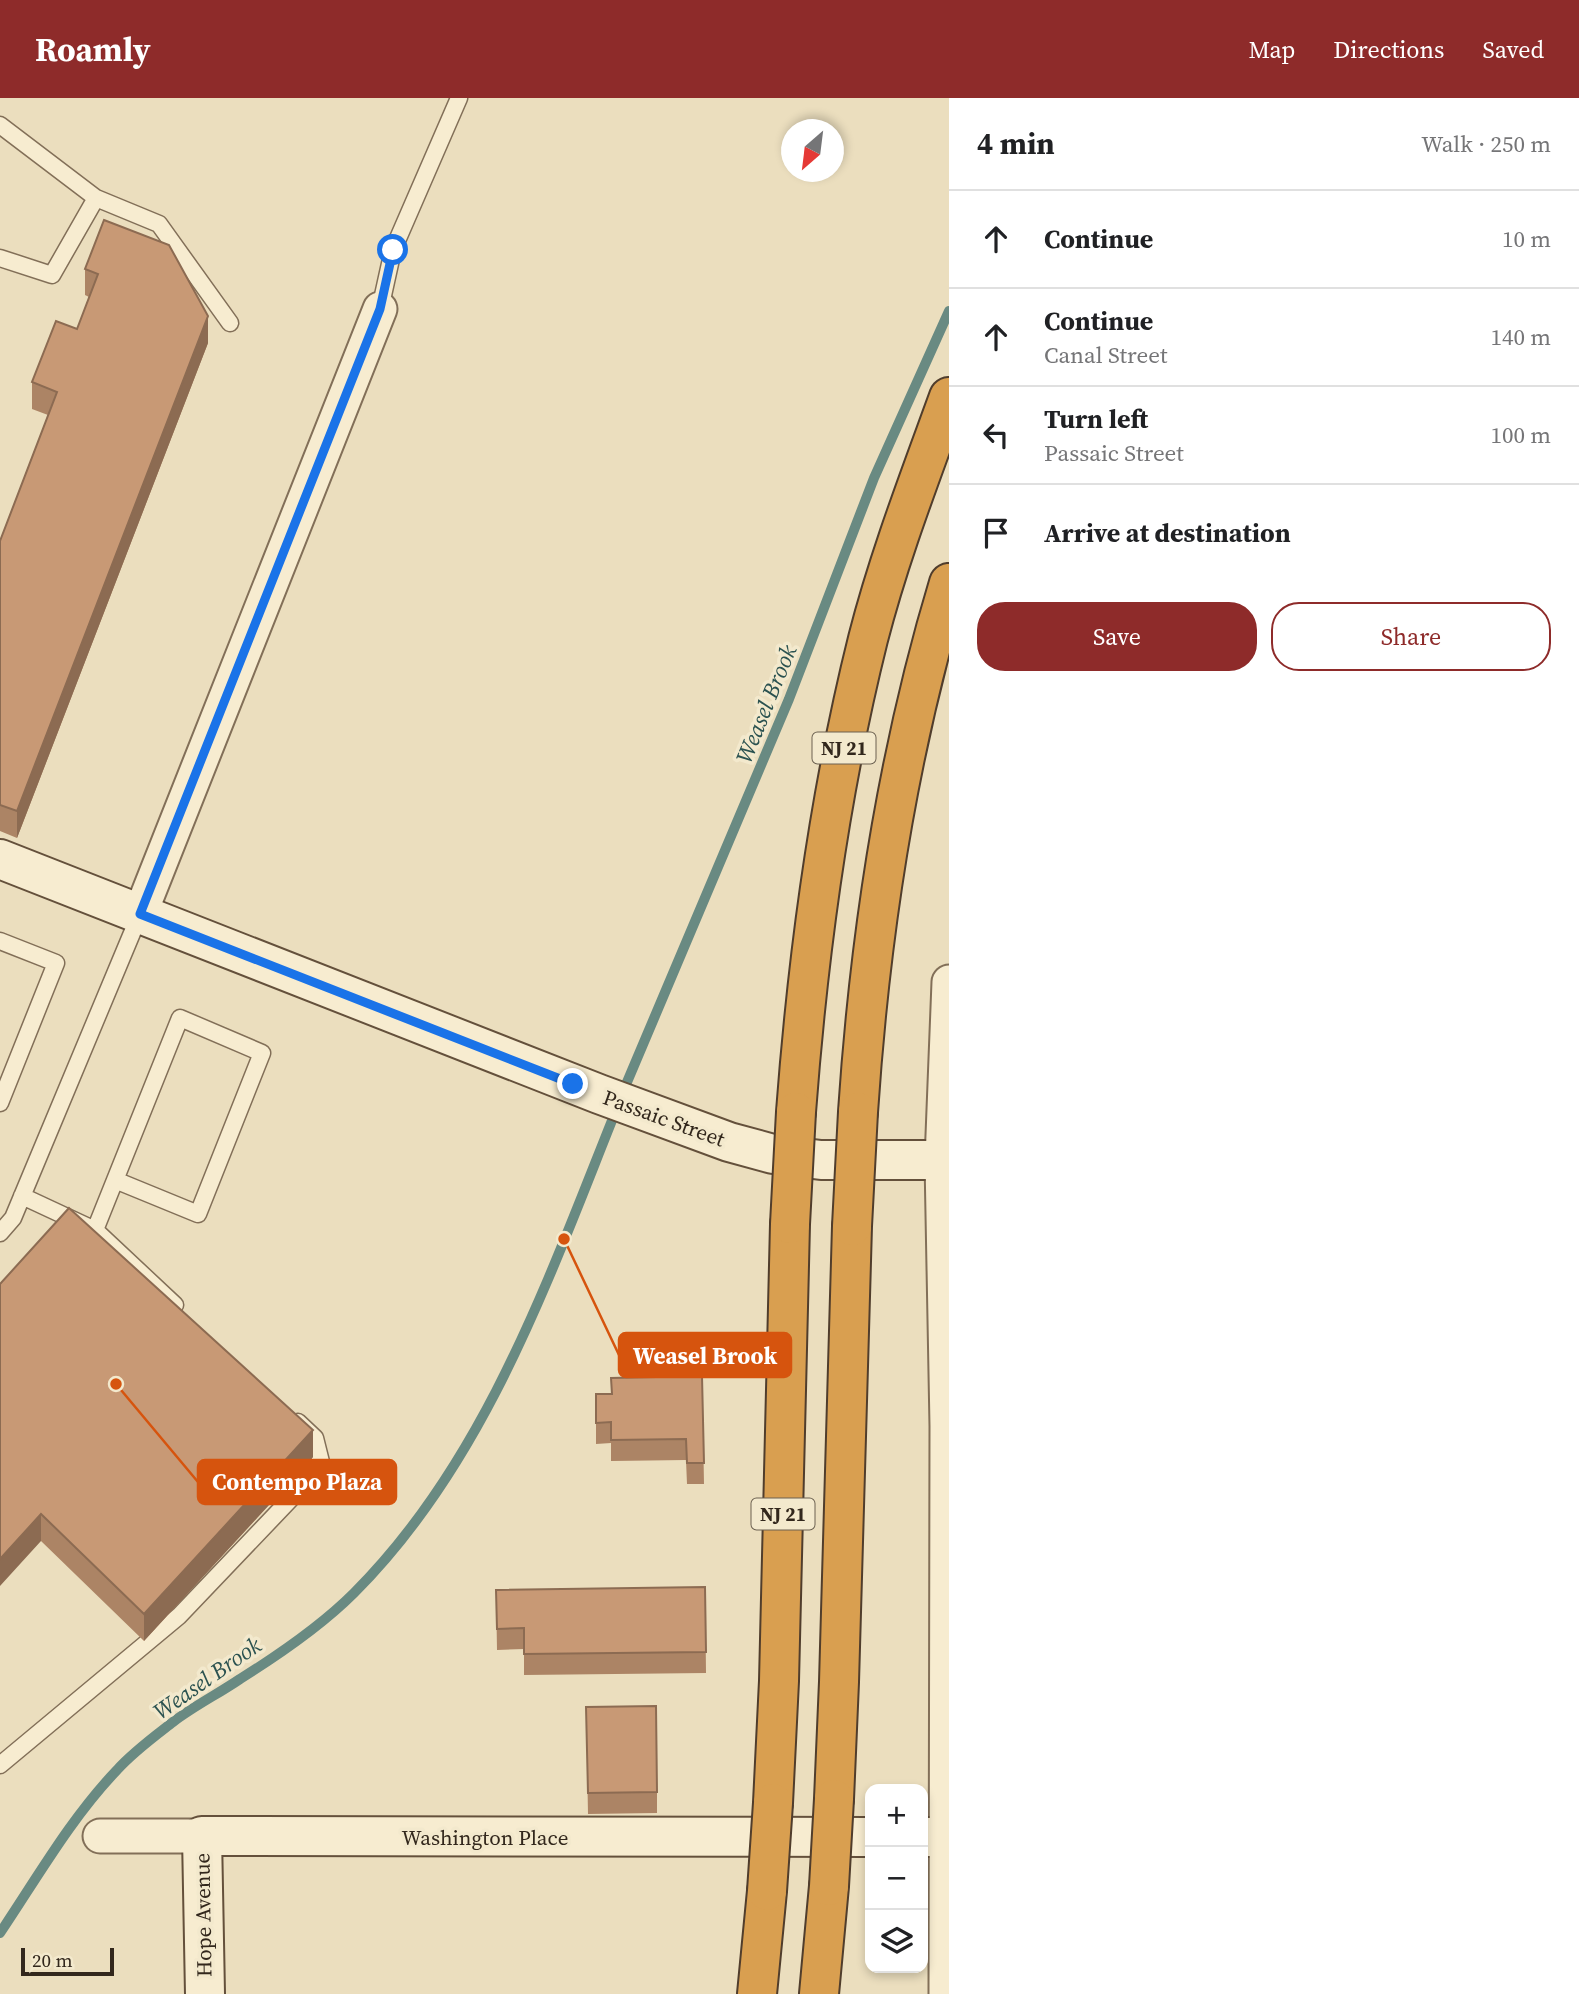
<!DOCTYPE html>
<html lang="en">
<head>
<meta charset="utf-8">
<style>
	:root { --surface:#fff; --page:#f2f2f2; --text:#202124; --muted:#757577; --line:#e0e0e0; --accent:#8e2b2a }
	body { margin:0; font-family:"Source Serif 4",serif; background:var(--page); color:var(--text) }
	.controls { position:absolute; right:21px; bottom:21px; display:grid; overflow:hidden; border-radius:14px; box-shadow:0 4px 10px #0003 }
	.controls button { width:63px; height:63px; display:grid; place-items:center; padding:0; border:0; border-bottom:2px solid var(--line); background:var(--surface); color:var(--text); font:35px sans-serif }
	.compass { position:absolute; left:781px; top:21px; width:63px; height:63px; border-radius:50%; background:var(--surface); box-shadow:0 4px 10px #0003; rotate:208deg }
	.scale { position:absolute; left:21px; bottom:18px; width:93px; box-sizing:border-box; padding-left:7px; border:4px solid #32271c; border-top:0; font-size:19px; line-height:24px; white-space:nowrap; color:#32271c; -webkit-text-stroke:5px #f3e9cd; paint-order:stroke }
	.stop { position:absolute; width:21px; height:21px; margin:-16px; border:5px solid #1a73e8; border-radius:50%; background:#fff }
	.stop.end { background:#1a73e8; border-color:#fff; box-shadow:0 2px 7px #0008 }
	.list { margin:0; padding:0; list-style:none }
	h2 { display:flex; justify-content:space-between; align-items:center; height:91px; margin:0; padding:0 28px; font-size:30px }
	h2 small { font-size:23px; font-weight:400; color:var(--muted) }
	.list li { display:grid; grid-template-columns:46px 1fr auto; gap:21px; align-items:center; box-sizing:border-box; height:98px; padding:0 28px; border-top:2px solid var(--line) }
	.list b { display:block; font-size:26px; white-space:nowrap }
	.list p { margin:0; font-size:23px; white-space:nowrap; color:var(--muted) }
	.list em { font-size:23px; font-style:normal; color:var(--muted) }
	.actions { display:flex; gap:14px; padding:21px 28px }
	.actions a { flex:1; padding:16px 0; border:2px solid var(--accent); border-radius:28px; text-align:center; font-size:24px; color:var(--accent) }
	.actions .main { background:var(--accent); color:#fff }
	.icon { flex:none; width:38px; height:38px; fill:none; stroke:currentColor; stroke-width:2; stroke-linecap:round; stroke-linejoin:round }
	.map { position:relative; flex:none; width:949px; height:1896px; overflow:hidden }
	header { display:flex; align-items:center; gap:42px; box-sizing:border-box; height:98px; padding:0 35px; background:var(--accent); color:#fff }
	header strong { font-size:33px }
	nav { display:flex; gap:38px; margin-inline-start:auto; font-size:24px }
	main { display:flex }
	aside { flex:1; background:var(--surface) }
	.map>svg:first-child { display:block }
</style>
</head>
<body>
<header>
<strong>Roamly</strong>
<nav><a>Map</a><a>Directions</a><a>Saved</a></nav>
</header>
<main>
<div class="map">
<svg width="949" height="1896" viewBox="0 0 949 1896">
	<rect width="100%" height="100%" fill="#ebdebe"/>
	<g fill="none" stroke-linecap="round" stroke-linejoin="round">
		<!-- stream -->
		<path stroke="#698a82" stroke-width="10" d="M 622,996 L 789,601 L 874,380 L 949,213
			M 0,1835 C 37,1780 71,1720 117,1672 C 133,1654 155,1638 173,1624 C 194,1608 218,1596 240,1581 C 280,1556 321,1528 354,1495 C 486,1363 549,1179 617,1010"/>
		<!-- lane casing -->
		<g stroke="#826f58" stroke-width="19">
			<path id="lane" d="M 0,27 L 96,100
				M 0,160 L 52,177 L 96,100 L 159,126 L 230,225
				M 380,211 L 393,152 L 459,0
				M 0,843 L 56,865 L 0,1005
				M 22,1098 L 95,1132 L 175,1207
				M 95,1132 L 180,920 L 262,955 L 198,1116 L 115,1082
				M 0,1135 L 13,1120 L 140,816
				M 0,1667 L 179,1518 L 322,1368 L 315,1340 L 298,1324"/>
		</g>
		<!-- street casing -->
		<g stroke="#826f58" stroke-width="37">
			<path id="street" d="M 140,816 L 380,211
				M 100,1738 L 202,1738
				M 946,1896 L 947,1328 L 942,1063 L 949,884"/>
		</g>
		<!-- secondary casing -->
		<g stroke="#64503b" stroke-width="42">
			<path id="secondary" d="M 0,761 L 599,996 L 729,1044 L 773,1056 L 821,1062 L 949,1062
				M 923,1739 L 949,1739
				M 205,1896 L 202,1738 L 870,1739"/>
		</g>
		<!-- highway casing -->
		<g stroke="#503d2c" stroke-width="42">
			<path id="highway" d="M 796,1014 C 808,854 829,697 868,541 C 889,459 920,379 949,299
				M 858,1014 C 870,834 897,657 949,485
				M 834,1701 L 839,1584 L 852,1128
				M 773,1705 L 779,1583 L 790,1126
				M 757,1896 L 767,1793
				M 819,1896 L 829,1788"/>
		</g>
		<!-- lane -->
		<use href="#lane" stroke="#f7ecd0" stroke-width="16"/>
		<!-- street -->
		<use href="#street" stroke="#f7ecd0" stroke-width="33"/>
		<!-- secondary -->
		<use href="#secondary" stroke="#f7ecd0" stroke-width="38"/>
		<!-- highway -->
		<use href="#highway" stroke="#d99f50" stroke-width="38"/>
		<!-- highway-bridge casing -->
		<g stroke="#503d2c" stroke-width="42" stroke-linecap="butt">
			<path id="highway-bridge" d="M 790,1126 L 796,1014
				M 852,1128 L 858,1014
				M 829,1788 L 834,1701
				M 767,1793 L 773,1705"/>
		</g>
		<!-- highway-bridge -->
		<use href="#highway-bridge" stroke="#d99f50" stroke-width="38"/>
	</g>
	<!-- wall -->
	<path fill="#ac8465" d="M 104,122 L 208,245 L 17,740 L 0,733 L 0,442 L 48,317 L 32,311 L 32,284 L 77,231 L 89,199 L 85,197 L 85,171 Z
		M 0,1186 L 313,1359 L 144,1543 L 41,1443 Z
		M 702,1278 L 704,1386 L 687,1386 L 686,1362 L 611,1363 L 611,1345 L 596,1346 L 596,1296 L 611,1296 Z
		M 705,1489 L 706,1575 L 524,1577 L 524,1551 L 497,1552 L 496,1492 Z
		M 586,1609 L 657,1694 L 657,1715 L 588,1716 Z"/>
	<!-- shaded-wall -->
	<path fill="#8c6b52" d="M 208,218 L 208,245 L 17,740 L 17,713 Z
		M 313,1332 L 313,1359 L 144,1543 L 144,1516 Z
		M 41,1416 L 41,1443 L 0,1488 L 0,1461 Z"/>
	<!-- building -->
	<path fill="#c89975" stroke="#8c6b52" stroke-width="2" d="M 104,122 L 169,147 L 208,218 L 17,713 L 0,707 L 0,443 L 57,294 L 32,284 L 56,223 L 77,231 L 98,176 L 85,171 Z
		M 69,1110 L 313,1332 L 144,1516 L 41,1416 L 0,1461 L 0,1186 Z
		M 702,1278 L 704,1365 L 687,1365 L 686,1341 L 611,1342 L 611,1324 L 596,1325 L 596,1296 L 612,1296 L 611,1280 Z
		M 705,1489 L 706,1554 L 524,1556 L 524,1530 L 497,1531 L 496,1492 Z
		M 656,1608 L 657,1694 L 588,1695 L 586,1609 Z"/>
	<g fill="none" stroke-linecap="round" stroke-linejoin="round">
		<!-- route -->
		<path stroke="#1a73e8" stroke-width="9" d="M 393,152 L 380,211 L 140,816 L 573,986"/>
	</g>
	<g text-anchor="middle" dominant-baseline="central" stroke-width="7" stroke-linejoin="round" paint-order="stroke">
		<!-- shield labels -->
		<g fill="#f3e9cd" stroke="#6c6151" stroke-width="2">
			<rect x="812.5" y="634.5" width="63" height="31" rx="5"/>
			<rect x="751.5" y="1400.5" width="63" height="31" rx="5"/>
		</g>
		<g font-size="19" font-weight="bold" fill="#32271c">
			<text x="844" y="650">NJ 21</text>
			<text x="783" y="1416">NJ 21</text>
		</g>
		<!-- street labels -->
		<g font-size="21" fill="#32271c" stroke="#f3e9cd">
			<text transform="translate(664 1020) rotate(20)">Passaic Street</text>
			<text x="485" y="1739">Washington Place</text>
			<text transform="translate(203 1817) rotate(-91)">Hope Avenue</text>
		</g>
		<!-- water labels -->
		<g font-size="23" font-style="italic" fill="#2b5250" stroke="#f3e9cd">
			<text transform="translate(766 606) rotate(-68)">Weasel Brook</text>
			<text transform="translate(207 1580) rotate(-35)">Weasel Brook</text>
		</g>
	</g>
	<!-- callouts -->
	<path fill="none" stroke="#d6540e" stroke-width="2.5" d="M564 1141L619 1257M116 1286L198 1384"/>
	<g fill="#d6540e" stroke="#f3e9cd" stroke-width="2.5">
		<circle cx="564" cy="1141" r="7"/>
		<circle cx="116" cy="1286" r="7"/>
	</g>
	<g fill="#d6540e" stroke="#d6540e" stroke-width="2.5">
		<rect x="619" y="1235" width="172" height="44" rx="7"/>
		<rect x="198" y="1362" width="198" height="44" rx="7"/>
	</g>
	<g font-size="23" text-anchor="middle" font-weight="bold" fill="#fff">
		<text x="705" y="1266">Weasel Brook</text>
		<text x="297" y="1392">Contempo Plaza</text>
	</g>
</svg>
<div class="controls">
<button>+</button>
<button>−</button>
<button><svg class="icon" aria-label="layers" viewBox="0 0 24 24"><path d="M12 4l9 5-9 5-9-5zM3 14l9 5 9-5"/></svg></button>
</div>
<svg class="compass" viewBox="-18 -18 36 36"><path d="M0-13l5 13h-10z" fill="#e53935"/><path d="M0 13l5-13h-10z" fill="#757577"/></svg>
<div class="scale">20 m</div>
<div class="stop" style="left:393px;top:152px"></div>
<div class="stop end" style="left:573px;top:986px"></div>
</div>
<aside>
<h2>4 min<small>Walk · 250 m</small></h2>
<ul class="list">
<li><svg class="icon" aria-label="ahead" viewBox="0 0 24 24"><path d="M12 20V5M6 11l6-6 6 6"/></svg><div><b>Continue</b></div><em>10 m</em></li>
<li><svg class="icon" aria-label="ahead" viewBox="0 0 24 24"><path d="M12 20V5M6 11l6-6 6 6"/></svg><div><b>Continue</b><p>Canal Street</p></div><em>140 m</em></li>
<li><svg class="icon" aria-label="left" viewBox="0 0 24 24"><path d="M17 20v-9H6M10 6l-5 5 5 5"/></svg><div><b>Turn left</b><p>Passaic Street</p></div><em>100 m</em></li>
<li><svg class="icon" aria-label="arrive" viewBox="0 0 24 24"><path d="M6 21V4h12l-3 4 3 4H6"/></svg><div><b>Arrive at destination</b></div></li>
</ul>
<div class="actions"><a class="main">Save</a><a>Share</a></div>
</aside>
</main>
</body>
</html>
